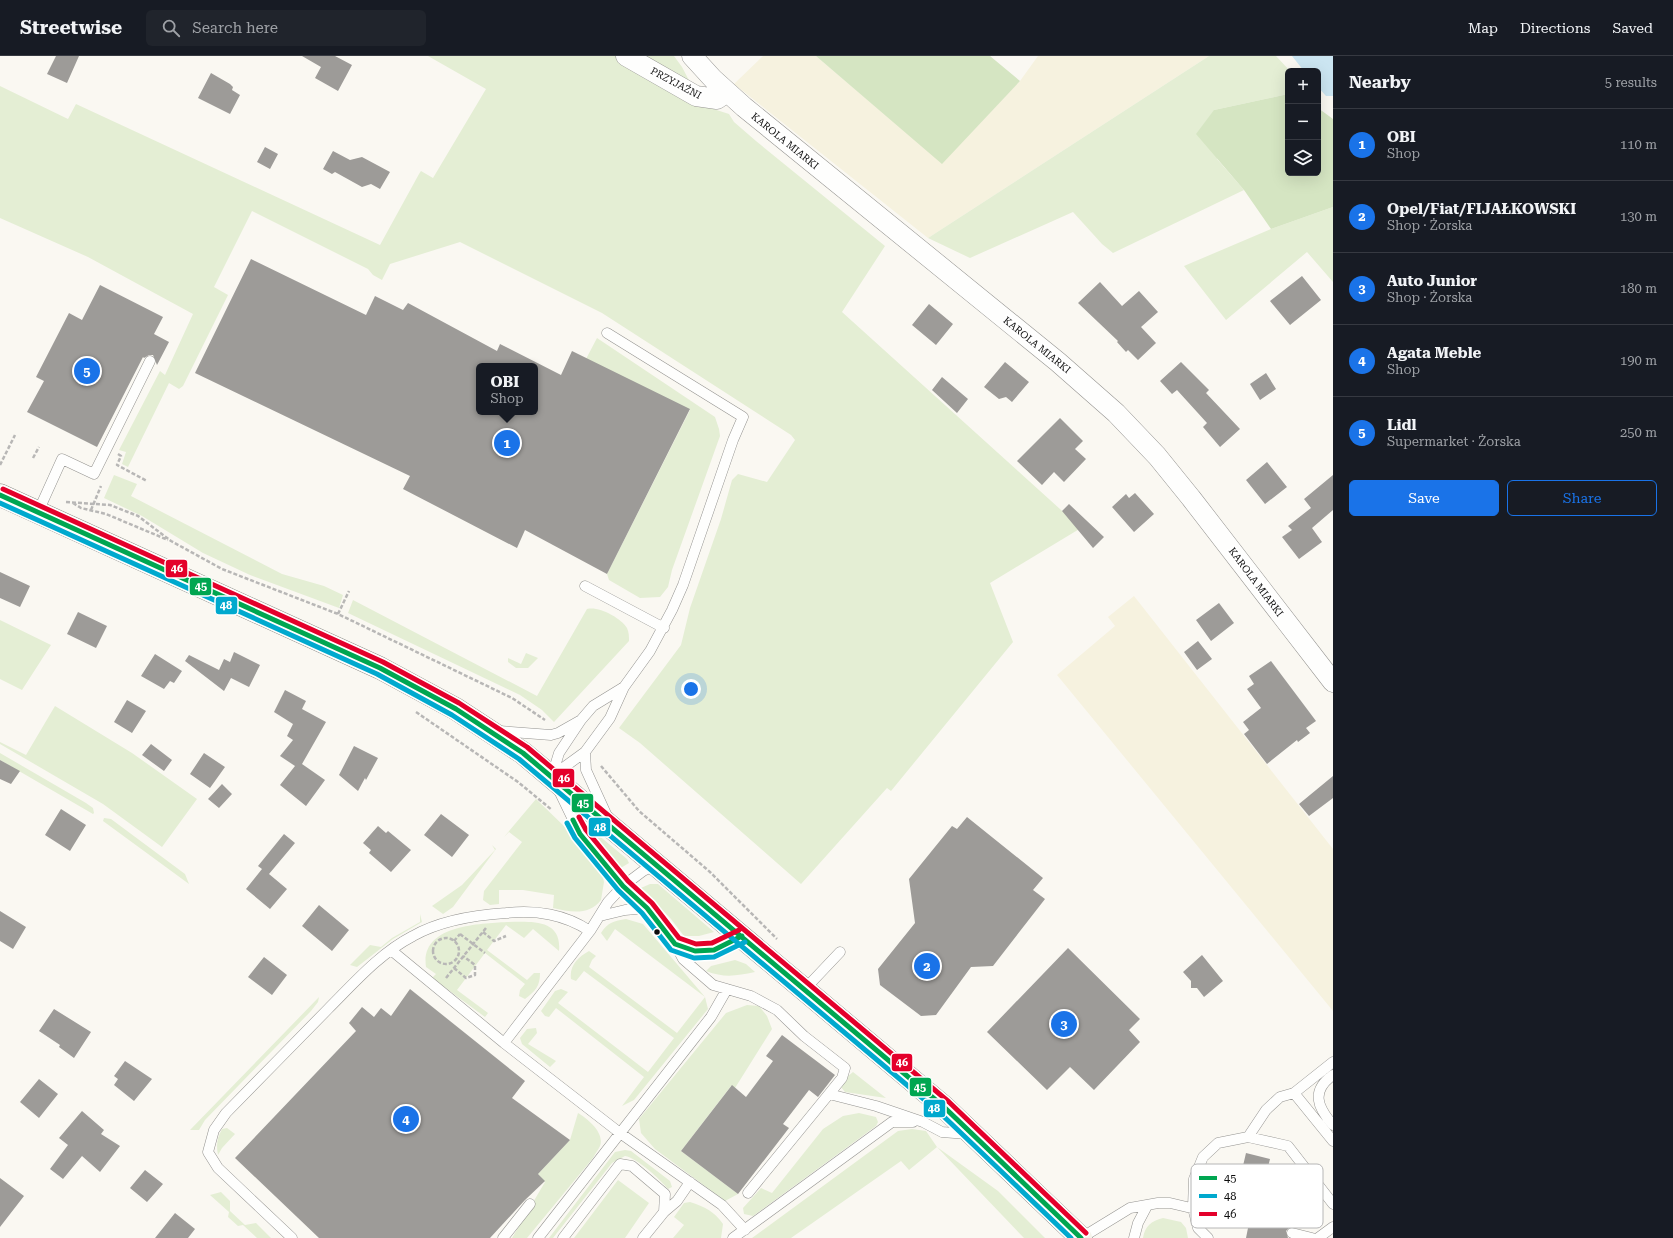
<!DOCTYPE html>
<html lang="en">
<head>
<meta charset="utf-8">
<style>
	:root { --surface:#171b24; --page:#20242c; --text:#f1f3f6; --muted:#9ea1a6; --line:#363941; --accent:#1a73e8 }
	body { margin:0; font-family:"Roboto Serif",serif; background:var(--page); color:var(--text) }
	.controls { position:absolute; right:12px; top:12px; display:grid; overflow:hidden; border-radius:6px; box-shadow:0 4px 16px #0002 }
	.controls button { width:36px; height:36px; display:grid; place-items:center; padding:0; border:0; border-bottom:1px solid var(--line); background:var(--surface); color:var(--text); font:20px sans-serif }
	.you { position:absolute; left:691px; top:633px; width:14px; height:14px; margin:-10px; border:3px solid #fff; border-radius:50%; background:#1a73e8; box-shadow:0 0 0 6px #1a73e833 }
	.badge { display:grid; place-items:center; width:26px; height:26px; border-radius:50%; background:var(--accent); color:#fff; font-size:13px; font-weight:700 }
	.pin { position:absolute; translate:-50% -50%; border:2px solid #fff; box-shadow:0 1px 4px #0006 }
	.popup { position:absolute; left:476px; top:307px; width:62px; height:52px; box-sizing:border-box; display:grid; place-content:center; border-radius:6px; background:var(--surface); filter:drop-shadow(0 1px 3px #0005); font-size:13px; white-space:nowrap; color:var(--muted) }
	.popup b { font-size:15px; color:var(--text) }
	.popup::after { content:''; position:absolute; left:50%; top:100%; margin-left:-8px; border:8px solid transparent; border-top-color:var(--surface) }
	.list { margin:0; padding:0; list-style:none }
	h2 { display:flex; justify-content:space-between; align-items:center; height:52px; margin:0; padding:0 16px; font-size:17px }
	h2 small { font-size:13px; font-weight:400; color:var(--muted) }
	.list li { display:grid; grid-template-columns:26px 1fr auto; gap:12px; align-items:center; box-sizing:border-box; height:72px; padding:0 16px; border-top:1px solid var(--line) }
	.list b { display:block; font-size:15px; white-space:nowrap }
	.list p { margin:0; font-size:13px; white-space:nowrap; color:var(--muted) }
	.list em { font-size:13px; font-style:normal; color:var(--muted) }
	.actions { display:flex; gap:8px; padding:12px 16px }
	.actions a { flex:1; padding:9px 0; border:1px solid var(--accent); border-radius:6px; text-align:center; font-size:14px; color:var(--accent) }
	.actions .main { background:var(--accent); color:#fff }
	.icon { flex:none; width:22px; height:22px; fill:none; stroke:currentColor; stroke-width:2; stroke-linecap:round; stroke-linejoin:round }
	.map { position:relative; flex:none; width:1333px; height:1182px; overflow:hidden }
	header { display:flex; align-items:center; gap:24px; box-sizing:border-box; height:56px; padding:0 20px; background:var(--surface); border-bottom:1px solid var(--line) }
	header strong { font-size:19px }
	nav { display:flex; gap:22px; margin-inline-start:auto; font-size:14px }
	.search { width:280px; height:36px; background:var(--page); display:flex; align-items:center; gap:10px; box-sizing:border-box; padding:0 14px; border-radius:6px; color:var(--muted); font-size:15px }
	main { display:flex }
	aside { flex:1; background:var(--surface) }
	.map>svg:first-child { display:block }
</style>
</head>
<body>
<header>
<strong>Streetwise</strong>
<div class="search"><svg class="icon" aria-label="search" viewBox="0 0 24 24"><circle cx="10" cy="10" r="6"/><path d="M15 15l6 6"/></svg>Search here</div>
<nav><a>Map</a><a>Directions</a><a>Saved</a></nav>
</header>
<main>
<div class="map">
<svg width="1333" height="1182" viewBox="0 0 1333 1182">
	<rect width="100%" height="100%" fill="#faf8f2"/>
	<!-- farmland -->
	<path fill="#f6f2df" d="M 763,0 L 816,0 L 942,107 L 1020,25 L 1038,0 L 1209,0 L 928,182 L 734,28 Z
		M 1134,540 L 1333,793 L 1333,955 L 1057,619 L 1115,570 L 1108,561 Z"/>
	<!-- green -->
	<path fill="#e4eed4" d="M 428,0 L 616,0 L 701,49 L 729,58 L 734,66 L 756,85 L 885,190 L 842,256 L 1081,472 L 990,527 L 1013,586 L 891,735 L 887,732 L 801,828 L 640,687 L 619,672 L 681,589 L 690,552 L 721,463 L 732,424 L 738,418 L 767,426 L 795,384 L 791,379 L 602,257 L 460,186 L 390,208 L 382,224 L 373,219 L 368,213 L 252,155 L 214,231 L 228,239 L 183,330 L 179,333 L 169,327 L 128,411 L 122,408 L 126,396 L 119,394 L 160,315 L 165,319 L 193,258 L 88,201 L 0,162 L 0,30 L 68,63 L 76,48 L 380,189 L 419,118 L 421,115 L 433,122 L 486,33 Z
		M 636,0 L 674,0 L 682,11 L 693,32 Z
		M 1209,0 L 1276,0 L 1290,15 L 1288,15 L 1288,38 L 1214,54 L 1217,103 L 1244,134 L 1113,197 L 1102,188 L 1073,156 L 970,202 L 928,182 Z
		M 1333,151 L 1333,226 L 1307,196 L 1226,264 L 1184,210 L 1271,173 Z
		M 597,282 L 715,361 L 719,373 L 720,380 L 672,514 L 668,531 L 660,541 L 640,542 L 609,524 L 607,518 L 690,354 L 586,303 Z
		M 114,419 L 137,428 L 131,440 L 282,518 L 324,530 L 343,539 L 339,552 L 250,519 L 203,497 L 142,460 L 104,442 Z
		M 353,544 L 537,640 L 587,553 C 599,550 621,562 627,572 C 629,576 629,581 629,585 L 554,666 L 542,654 L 520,639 L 348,557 Z
		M 0,564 L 51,589 L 22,634 L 0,623 Z
		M 526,597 L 538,602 L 528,612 L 516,612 L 508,606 L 508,602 L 521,608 Z
		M 55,650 L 132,697 L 197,743 L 162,791 L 103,748 L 0,688 L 0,686 L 26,699 Z
		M 0,697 L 86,747 L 93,752 L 94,757 L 93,758 L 0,704 Z
		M 536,743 L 566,772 L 602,817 L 604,826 L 601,844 C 589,860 570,856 553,852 L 554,839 L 523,834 L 499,834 L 499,848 L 490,849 L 483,844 L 484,835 L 522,786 L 509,776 L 504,781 Z
		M 104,762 L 111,763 L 185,818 L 189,828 L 103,765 Z
		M 588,772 L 591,773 L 627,803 L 629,807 L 619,813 L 616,813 L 587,776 Z
		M 492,789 L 496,793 L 453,851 L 443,858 L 432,850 L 462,829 L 495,794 Z
		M 650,828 L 658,828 L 714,876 L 699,880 L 684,880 L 671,863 L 641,832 Z
		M 420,858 L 422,866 L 393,883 L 357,911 L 350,909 L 370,889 L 381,891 L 392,882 L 420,866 Z
		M 626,863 L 643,868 L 705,941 L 708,953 L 634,1044 L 622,1050 L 644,1021 L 556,952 L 549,961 L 545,960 L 541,955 L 555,935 L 561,933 L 568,936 L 558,947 L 648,1016 L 674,982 L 584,915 L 576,925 L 571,923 C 569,910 578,901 589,895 L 596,900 L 592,904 L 589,911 L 677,977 L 705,941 L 615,873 L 607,885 L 601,877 C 608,866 614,865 626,863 Z
		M 507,866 C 530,866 562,862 559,895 L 533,873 L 524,882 L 506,869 L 487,894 L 527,924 L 534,917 L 540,917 C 540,931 535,935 525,943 L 519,940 L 520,934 L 525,928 L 485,897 L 457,934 L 488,957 L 485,961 L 432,922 L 436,918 L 426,911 C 420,869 478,868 507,866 Z
		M 735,904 L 746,908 L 755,916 C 736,920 724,922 706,915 L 711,910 Z
		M 319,941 L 318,946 L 311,955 L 205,1064 L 199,1074 L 190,1074 Z
		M 747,949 L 759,950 L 767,960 L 772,973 L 735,1032 L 731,1030 L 681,1095 L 738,1138 L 725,1145 L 655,1093 L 641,1077 L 639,1063 L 726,957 Z
		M 536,972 L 537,977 L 528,988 L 556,1005 L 550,1011 L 522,988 L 520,982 L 527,973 Z
		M 853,1016 L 886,1042 L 845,1036 L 841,1031 L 847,1021 Z
		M 578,1057 C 588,1063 605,1077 600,1090 C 598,1094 595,1098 593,1102 L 527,1182 L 512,1182 L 545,1126 L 538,1118 L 570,1084 Z
		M 859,1057 L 876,1061 L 878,1066 L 876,1070 L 753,1160 L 744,1158 L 743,1152 L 761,1132 L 772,1137 L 823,1073 L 843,1060 Z
		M 227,1072 L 235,1078 L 222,1092 L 218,1099 C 216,1089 217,1082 222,1073 Z
		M 912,1073 L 926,1075 L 937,1091 L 998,1135 L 1045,1182 L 1024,1182 L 937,1091 L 909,1114 L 901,1105 L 791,1182 L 752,1182 L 898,1075 Z
		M 625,1094 L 631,1095 L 670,1125 L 672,1131 L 668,1133 C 660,1123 637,1102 625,1100 L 612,1107 L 553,1182 L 549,1182 L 615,1096 Z
		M 618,1124 L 649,1147 L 625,1182 L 574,1182 Z
		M 221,1136 L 230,1145 L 230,1155 L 245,1169 L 256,1167 L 271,1182 L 257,1182 L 243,1169 L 238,1170 L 228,1161 L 229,1156 L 210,1139 Z
		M 690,1146 C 705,1151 714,1155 723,1168 L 721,1182 L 673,1182 L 684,1169 L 674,1161 L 684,1147 Z
		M 1163,1162 L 1181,1166 L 1186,1172 L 1188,1182 L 1143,1182 C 1145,1170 1151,1165 1163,1162 Z"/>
	<!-- forest -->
	<path fill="#d5e5c2" d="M 816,0 L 990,0 L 1020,25 L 942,108 Z
		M 1288,38 L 1288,117 L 1318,117 L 1318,52 L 1333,63 L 1333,151 L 1271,173 L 1244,134 L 1196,78 L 1214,54 Z"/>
	<!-- water -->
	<path fill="#cbe5f1" d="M 1292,0 L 1333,0 L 1333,40 L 1326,40 L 1318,31 L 1318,15 L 1304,15 Z"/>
	<!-- building -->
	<path fill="#9d9b98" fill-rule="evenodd" d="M 56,0 L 79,0 L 67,27 L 47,18 Z
		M 302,0 L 335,0 L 352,9 L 338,35 L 315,22 L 321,11 Z
		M 211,17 L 230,28 L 233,31 L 232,34 L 240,39 L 230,58 L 198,42 Z
		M 265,91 L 278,98 L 270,113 L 257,106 Z
		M 333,95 L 350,104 L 362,101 L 390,116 L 380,133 L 371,128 L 362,131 L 335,116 L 332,118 L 323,113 Z
		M 251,203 L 366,259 L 375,240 L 403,254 L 408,247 L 497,295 L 500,288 L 561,319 L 572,295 L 690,353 L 607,518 L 525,474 L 517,492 L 403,433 L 410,420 L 195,317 ZM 479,310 L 535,310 L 535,356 L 479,356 Z
		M 1302,220 L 1321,244 L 1290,269 L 1270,245 Z
		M 1100,226 L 1122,250 L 1139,235 L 1158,256 L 1141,271 L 1156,287 L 1138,304 L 1128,294 L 1126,296 L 1117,286 L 1118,285 L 1078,247 Z
		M 100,229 L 163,261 L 154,278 L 169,286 L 157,309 L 153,299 L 149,299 L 144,302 L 143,301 L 97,391 L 27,356 L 44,325 L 36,321 L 69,257 L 82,264 Z
		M 929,248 L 953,268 L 936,289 L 912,269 Z
		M 1005,306 L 1029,326 L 1012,346 L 1006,341 L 999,343 L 984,331 Z
		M 1181,306 L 1209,334 L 1206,337 L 1240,373 L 1220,391 L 1203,371 L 1207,367 L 1177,334 L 1172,338 L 1160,325 Z
		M 1266,317 L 1276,333 L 1260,344 L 1250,328 Z
		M 942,321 L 968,343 L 957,357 L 932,334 Z
		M 1060,362 L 1083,385 L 1075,393 L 1086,403 L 1064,426 L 1054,416 L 1042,429 L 1017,405 Z
		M 1267,406 L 1287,431 L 1265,448 L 1246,424 Z
		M 1333,419 L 1333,454 L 1312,472 L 1322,486 L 1299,503 L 1282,481 L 1292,474 L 1288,470 L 1311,452 L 1304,443 Z
		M 1135,437 L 1154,458 L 1134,476 L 1112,451 L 1126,438 L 1129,442 Z
		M 1069,448 L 1104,481 L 1093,492 L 1062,455 Z
		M 0,516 L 30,530 L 20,551 L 0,542 Z
		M 1219,547 L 1234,567 L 1211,585 L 1196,564 Z
		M 78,556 L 107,570 L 96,592 L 67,578 Z
		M 1198,585 L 1212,603 L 1197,614 L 1184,596 Z
		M 234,596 L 260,609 L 249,631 L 231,622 L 224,635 L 185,605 L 189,599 L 219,614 L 224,603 L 230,606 Z
		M 155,598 L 182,615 L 174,627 L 170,625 L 164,633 L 141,620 Z
		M 1271,605 L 1316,665 L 1306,672 L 1310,677 L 1298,686 L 1297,684 L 1267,708 L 1244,678 L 1249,674 L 1243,666 L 1261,652 L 1247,633 L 1254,628 L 1249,620 Z
		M 285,634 L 306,645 L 302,653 L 326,666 L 302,708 L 325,724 L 306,750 L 280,729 L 295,710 L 280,700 L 293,684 L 287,680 L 293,668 L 274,656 Z
		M 127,644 L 146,655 L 132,677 L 114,666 Z
		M 151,688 L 172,704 L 164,715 L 142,699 Z
		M 354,690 L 378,702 L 366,724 L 365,722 L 358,735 L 339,719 Z
		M 204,697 L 225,711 L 210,732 L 190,718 Z
		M 0,704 L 20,715 L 11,728 L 0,723 Z
		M 1333,720 L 1333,742 L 1309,760 L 1299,748 Z
		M 222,728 L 232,738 L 219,752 L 208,743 Z
		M 61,753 L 86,769 L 70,795 L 45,779 Z
		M 441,758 L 469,779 L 452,801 L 424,779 Z
		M 967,761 L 1043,822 L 1033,834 L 1045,843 L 993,910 L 971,911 L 936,959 L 921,960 L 880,929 L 878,913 L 915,867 L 909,823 L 952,770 L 957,773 Z
		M 378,770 L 386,777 L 388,775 L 411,794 L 391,816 L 369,797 L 371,794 L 363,787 Z
		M 284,778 L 295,787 L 269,818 L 287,833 L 270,853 L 246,833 L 262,813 L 258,810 Z
		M 319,849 L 349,874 L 332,895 L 302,870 Z
		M 0,855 L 26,871 L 13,893 L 0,885 Z
		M 1068,892 L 1140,963 L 1129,974 L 1140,986 L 1094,1034 L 1070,1011 L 1047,1034 L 987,976 Z
		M 1202,899 L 1223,925 L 1204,941 L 1197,932 L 1191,932 L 1191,925 L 1183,916 Z
		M 264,901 L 287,919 L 272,939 L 248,921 Z
		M 410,933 L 525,1025 L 512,1042 L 570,1084 L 538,1118 L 545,1125 L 525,1144 L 490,1182 L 319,1182 L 235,1102 L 356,975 L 349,967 L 362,951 L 374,961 L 381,952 L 391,960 Z
		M 54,953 L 91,976 L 74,1002 L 59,991 L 60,989 L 39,975 Z
		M 782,979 L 835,1019 L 818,1041 L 809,1034 L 783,1068 L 789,1072 L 738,1138 L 681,1095 L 732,1029 L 746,1041 L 773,1005 L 766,1000 Z
		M 125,1005 L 152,1023 L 134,1045 L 114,1029 L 118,1023 L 114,1020 Z
		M 39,1023 L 58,1038 L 39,1062 L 20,1046 Z
		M 82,1055 L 104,1074 L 101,1078 L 120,1090 L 100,1116 L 82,1100 L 63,1123 L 50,1113 L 68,1089 L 59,1082 Z
		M 1246,1097 L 1270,1103 L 1268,1111 L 1299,1118 L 1314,1138 L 1308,1165 L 1295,1162 L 1293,1171 L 1290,1171 L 1286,1175 L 1288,1182 L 1246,1182 L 1248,1172 L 1252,1172 L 1256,1168 L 1256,1164 L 1251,1160 L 1253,1152 L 1234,1148 Z
		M 145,1114 L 163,1128 L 147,1146 L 130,1132 Z
		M 0,1122 L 24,1140 L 0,1171 Z
		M 175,1157 L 195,1173 L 188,1182 L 155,1182 Z"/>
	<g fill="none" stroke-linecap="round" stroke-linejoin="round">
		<!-- service casing -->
		<g stroke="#949390" stroke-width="11">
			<path id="service" d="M 607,277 L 743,361 L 733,384 L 683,529 L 672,554 L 650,595 L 624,631 L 610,662 L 585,696 L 586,714 L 607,760
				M 38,456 L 62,403 L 94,418 L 150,305
				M 585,530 L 664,572
				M 624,631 L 593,650 L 581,664 L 559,697 L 552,720 L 580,778 L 623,830 L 647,852 L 675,888 L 683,903 L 713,929 L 751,940 L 777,954 L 804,980 L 845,1012 L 842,1022 L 829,1038 L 876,1050 L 923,1066 L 942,1076 L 967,1078
				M 499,675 L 551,679 L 558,677 L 581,664
				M 552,720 L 585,696
				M 656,809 L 643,815 L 623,830 L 608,846 L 590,875 L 504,987 L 620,1077 L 722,1149 L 745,1174
				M 600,860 L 625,854 L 647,852
				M 675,888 C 705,898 715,896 742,880
				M 391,894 L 504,987
				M 805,933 L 840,896
				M 1333,1019 C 1310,1035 1318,1052 1333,1069
				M 1294,1037 L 1333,1085
				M 1248,1081 L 1266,1054 L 1280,1041 L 1294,1037 L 1333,1006
				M 748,1137 L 829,1038
				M 1292,1177 L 1312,1182
				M 292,1182 L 218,1112 L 208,1096 L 214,1074 L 226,1057 C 260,1022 294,988 328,953 C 354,927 380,897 413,880 C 441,864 475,859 506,857 C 537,854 564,858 590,875
				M 503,1182 L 530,1148
				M 538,1182 L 711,961 L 727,933
				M 563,1182 L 620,1108 L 632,1110 L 665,1138 L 664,1156
				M 643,1182 L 664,1156 L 677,1145 L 690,1126
				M 733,1182 L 892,1066 L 913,1066
				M 1081,1182 L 1130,1152 L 1158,1147 L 1170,1147 L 1250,1166
				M 1134,1182 L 1138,1167 L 1147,1150
				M 1208,1182 L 1198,1172 L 1193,1152 L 1194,1123 L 1203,1101 L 1218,1087 L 1248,1081 L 1288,1090 L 1333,1148
				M 1318,1182 L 1333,1171"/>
		</g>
		<!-- minor casing -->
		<g stroke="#949390" stroke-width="21">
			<path id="minor" d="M 626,0 L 696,40 L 717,43 L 727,36
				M 692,0 L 713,23 L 744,51 L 1058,306 L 1116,357 L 1157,400 L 1191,442 L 1333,626"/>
		</g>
		<!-- secondary casing -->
		<g stroke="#8a8987" stroke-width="23">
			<path id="secondary" d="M 0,439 L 380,612 L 456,653 L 523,697 L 944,1051 L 1081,1182"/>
		</g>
		<!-- path -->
		<path stroke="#b8b7b6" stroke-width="2.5" stroke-dasharray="4 2" stroke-linecap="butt" d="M 118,398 L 121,400 L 117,409 L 147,425
			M 33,402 L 39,391
			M 0,409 L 15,379
			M 66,446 L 110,449 L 138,460 L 171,485 L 222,513 L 338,558 L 512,642 L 545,664
			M 73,447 L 81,452 L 106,458 L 168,484
			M 91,454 L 101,430
			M 338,558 L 349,535
			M 416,656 L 518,726 L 552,754
			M 601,710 L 639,755 L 710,816 L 777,883
			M 483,876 L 494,885 L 506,880
			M 460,878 L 485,897
			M433 895a13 13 0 1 1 26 0a13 13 0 1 1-26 0Z
			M 454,885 L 460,878
			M 454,912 L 466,922 L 475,919 L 475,909 L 463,900
			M 446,922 L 486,872"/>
		<!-- service -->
		<use href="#service" stroke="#fefefd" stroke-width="10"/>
		<!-- minor -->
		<use href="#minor" stroke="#fefefd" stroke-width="20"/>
		<!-- secondary -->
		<use href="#secondary" stroke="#f4f3ea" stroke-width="22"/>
		<!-- bus-1 casing -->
		<g stroke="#fff" stroke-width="8">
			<path id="bus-1" d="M 0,439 L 380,612 L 456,653 L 523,697 L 944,1051 L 1081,1182
				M 573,764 L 580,778 L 623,830 L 647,852 L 675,888 L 695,895 L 714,894 L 742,880"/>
		</g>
		<!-- bus-2 casing -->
		<g stroke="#fff" stroke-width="8">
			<path id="bus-2" d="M 0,447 L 377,618 L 452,659 L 519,703 L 939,1056 L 1071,1182
				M 567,767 L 575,782 L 618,834 L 642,857 L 671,894 L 694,902 L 714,901 L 745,886"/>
		</g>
		<!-- bus-3 casing -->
		<g stroke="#fff" stroke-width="8">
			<path id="bus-3" d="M 3,433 L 383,606 L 459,647 L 527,691 L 949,1046 L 1086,1177
				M 579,761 L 586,774 L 628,825 L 652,847 L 679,882 L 696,888 L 712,887 L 739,874"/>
		</g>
		<!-- bus-1 -->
		<use href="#bus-1" stroke="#00a651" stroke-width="5"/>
		<!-- bus-2 -->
		<use href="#bus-2" stroke="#00a9ce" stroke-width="5"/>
		<!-- bus-3 -->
		<use href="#bus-3" stroke="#e4002b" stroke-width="5"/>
	</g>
	<!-- markers -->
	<circle fill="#0d0d0d" stroke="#fff" stroke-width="1.5" cx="657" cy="876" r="3.5"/>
	<g text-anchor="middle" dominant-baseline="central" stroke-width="4" stroke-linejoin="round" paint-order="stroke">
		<!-- street labels -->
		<g font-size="10" fill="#0d0d0d" stroke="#fff">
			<text transform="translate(676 27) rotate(28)">PRZYJAŹNI</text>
			<text transform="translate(785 85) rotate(39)">KAROLA MIARKI</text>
			<text transform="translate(1037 289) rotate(39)">KAROLA MIARKI</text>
			<text transform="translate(1256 526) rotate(53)">KAROLA MIARKI</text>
		</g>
	</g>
	<!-- legend -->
	<rect x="1191" y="1108" width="132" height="64" rx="6" fill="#fff" stroke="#b6b6b6" stroke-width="1"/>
	<rect x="1199" y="1120" width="18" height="4" fill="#00a651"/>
	<rect x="1199" y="1138" width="18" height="4" fill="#00a9ce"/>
	<rect x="1199" y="1156" width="18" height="4" fill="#e4002b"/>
	<g font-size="11" fill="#0d0d0d">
		<text x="1224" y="1126">45</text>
		<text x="1224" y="1144">48</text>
		<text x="1224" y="1162">46</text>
	</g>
	<g stroke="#fff" stroke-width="1.5">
		<rect x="165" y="503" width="23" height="19" rx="4" fill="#e4002b"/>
		<rect x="189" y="521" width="23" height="19" rx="4" fill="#00a651"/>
		<rect x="215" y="540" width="23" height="19" rx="4" fill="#00a9ce"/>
		<rect x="552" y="712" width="23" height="20" rx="4" fill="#e4002b"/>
		<rect x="571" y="737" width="23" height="20" rx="4" fill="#00a651"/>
		<rect x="588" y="761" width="23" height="20" rx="4" fill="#00a9ce"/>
		<rect x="891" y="997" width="22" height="19" rx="4" fill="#e4002b"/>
		<rect x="909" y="1021" width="23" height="20" rx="4" fill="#00a651"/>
		<rect x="923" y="1043" width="23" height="19" rx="4" fill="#00a9ce"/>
	</g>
	<g font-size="11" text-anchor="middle" font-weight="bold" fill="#fff">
		<text x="177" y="516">46</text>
		<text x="201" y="534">45</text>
		<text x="226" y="553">48</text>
		<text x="564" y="726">46</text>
		<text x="583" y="751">45</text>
		<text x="600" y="775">48</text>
		<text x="902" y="1010">46</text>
		<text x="920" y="1035">45</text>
		<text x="934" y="1056">48</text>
	</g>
</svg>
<div class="controls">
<button>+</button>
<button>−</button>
<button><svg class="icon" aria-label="layers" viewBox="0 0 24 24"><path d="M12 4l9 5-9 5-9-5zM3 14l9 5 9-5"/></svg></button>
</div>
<div class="you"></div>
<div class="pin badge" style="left:507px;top:387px">1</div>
<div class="popup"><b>OBI</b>Shop</div>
<div class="pin badge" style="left:927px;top:910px">2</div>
<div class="pin badge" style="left:1064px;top:968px">3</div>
<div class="pin badge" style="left:406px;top:1063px">4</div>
<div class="pin badge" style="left:87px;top:315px">5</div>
</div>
<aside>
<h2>Nearby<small>5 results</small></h2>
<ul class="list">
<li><span class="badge">1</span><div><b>OBI</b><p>Shop</p></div><em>110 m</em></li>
<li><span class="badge">2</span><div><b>Opel/Fiat/FIJAŁKOWSKI</b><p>Shop · Żorska</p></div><em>130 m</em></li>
<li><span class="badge">3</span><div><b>Auto Junior</b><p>Shop · Żorska</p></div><em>180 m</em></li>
<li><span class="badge">4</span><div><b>Agata Meble</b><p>Shop</p></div><em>190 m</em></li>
<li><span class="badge">5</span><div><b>Lidl</b><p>Supermarket · Żorska</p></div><em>250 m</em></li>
</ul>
<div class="actions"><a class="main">Save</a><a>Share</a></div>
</aside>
</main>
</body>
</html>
